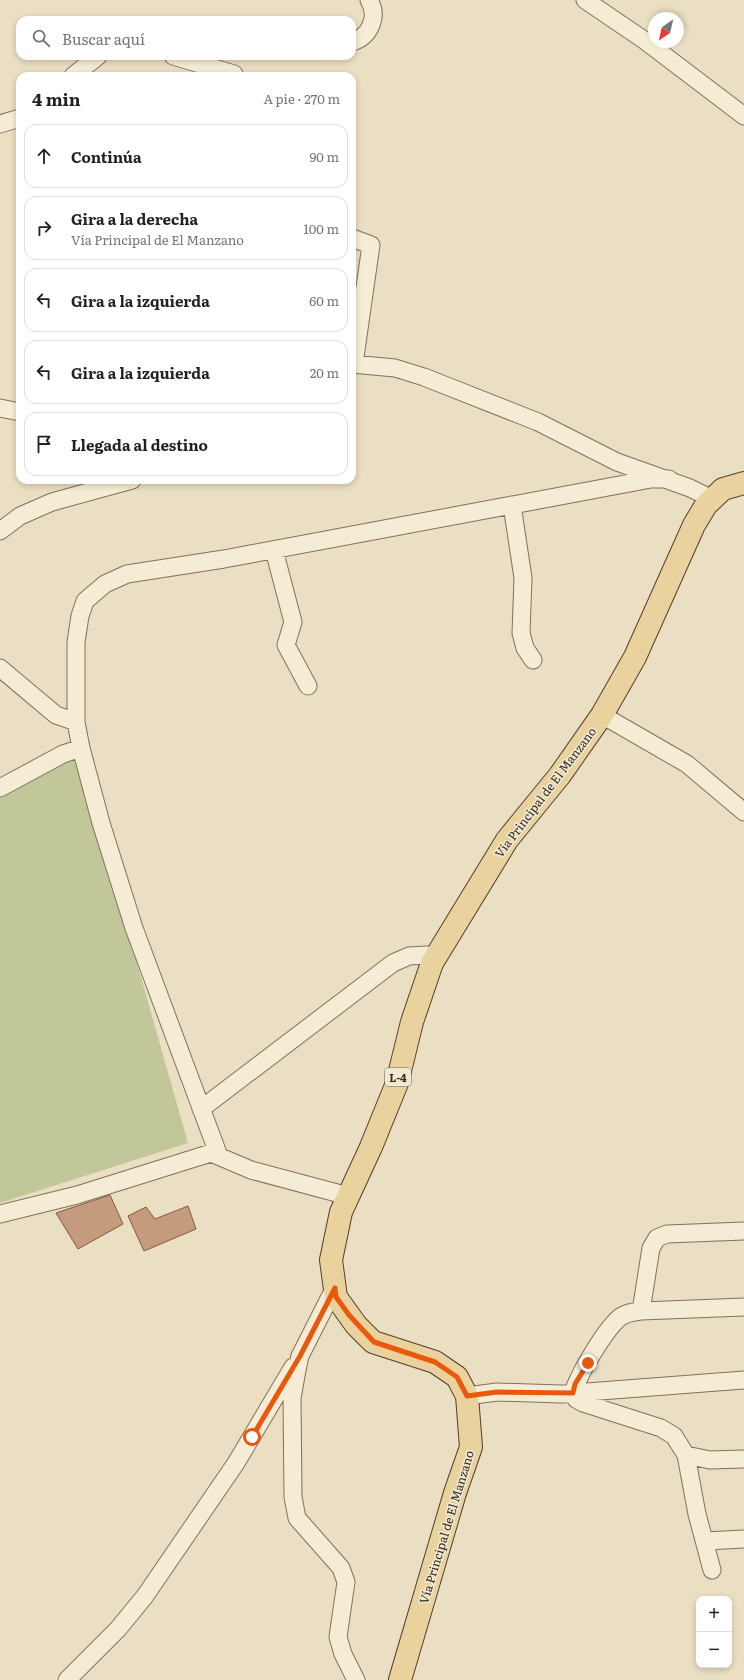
<!DOCTYPE html>
<html lang="es">
<head>
<meta charset="utf-8">
<style>
	:root { --surface:#fff; --page:#f2f2f2; --text:#202124; --muted:#757577; --line:#e0e0e0 }
	body { margin:0; font-family:Literata,serif; background:var(--page); color:var(--text) }
	.controls { position:absolute; right:12px; bottom:12px; display:grid; overflow:hidden; border-radius:8px; box-shadow:0 2px 6px #0003 }
	.controls button { width:36px; height:36px; display:grid; place-items:center; padding:0; border:0; border-bottom:1px solid var(--line); background:var(--surface); color:var(--text); font:20px sans-serif }
	.compass { position:absolute; left:648px; top:12px; width:36px; height:36px; border-radius:50%; background:var(--surface); box-shadow:0 2px 6px #0003; rotate:214deg }
	.stop { position:absolute; width:12px; height:12px; margin:-9px; border:3px solid #ea580c; border-radius:50%; background:#fff }
	.stop.end { background:#ea580c; border-color:#fff; box-shadow:0 1px 4px #0008 }
	.list { margin:0; padding:0; list-style:none }
	h2 { display:flex; justify-content:space-between; align-items:center; height:52px; margin:0; padding:0 16px; font-size:17px }
	h2 small { font-size:13px; font-weight:400; color:var(--muted) }
	.list li { display:grid; grid-template-columns:26px 1fr auto; gap:12px; align-items:center; box-sizing:border-box; height:64px; margin:0 8px 8px; padding:0 8px; border:1px solid var(--line); border-radius:12px }
	.list b { display:block; font-size:15px; white-space:nowrap }
	.list p { margin:0; font-size:13px; white-space:nowrap; color:var(--muted) }
	.list em { font-size:13px; font-style:normal; color:var(--muted) }
	.icon { flex:none; width:22px; height:22px; fill:none; stroke:currentColor; stroke-width:2; stroke-linecap:round; stroke-linejoin:round }
	.map { position:relative; flex:none; width:744px; height:1680px; overflow:hidden }
	.search { position:absolute; background:var(--surface); box-shadow:0 2px 6px #0003; left:16px; top:16px; width:340px; height:44px; display:flex; align-items:center; gap:10px; box-sizing:border-box; padding:0 14px; border-radius:12px; color:var(--muted); font-size:15px }
	.panel { position:absolute; background:var(--surface); box-shadow:0 2px 6px #0003; left:16px; top:72px; width:340px; height:412px; border-radius:12px }
	.map>svg:first-child { display:block }
</style>
</head>
<body>
<div class="map">
<svg width="744" height="1680" viewBox="0 0 744 1680">
	<rect width="100%" height="100%" fill="#eadec3"/>
	<!-- green -->
	<path fill="#c1c798" d="M 85,750 L 100,833 L 188,1143 L 0,1203 L 0,790 Z"/>
	<!-- building -->
	<path fill="#c49b7c" stroke="#7f5b44" d="M 110,1195 L 123,1224 L 78,1249 L 56,1213 Z
		M 188,1206 L 196,1229 L 144,1251 L 128,1216 L 146,1207 L 155,1219 Z"/>
	<g fill="none" stroke-linecap="round" stroke-linejoin="round">
		<!-- minor casing -->
		<g stroke="#82705c" stroke-width="19">
			<path id="minor" d="M 585,0 L 644,40 L 744,116
				M 352,42 C 370,37 379,16 369,0
				M 173,56 L 234,74
				M 73,76 L 98,56
				M 0,124 L 20,118
				M 352,238 L 371,245 L 354,364
				M 352,364 L 395,368 L 424,377 L 538,422 L 617,462 L 690,488 L 712,499
				M 0,408 L 20,412
				M 512,505 L 523,578 L 521,633 L 525,648 L 533,660
				M 0,531 L 20,516 L 52,502 L 132,480
				M 274,550 L 293,622 L 286,645 L 308,686
				M 0,668 L 56,715 L 76,722
				M 602,715 L 687,764 L 744,812
				M 0,788 L 63,754 L 81,748
				M 201,1109 L 393,963 L 409,956 L 427,955 L 432,963
				M 219,1156 L 134,928 L 101,823 L 81,748 L 76,722 L 76,642 L 80,616 L 85,601 L 105,584 L 127,574 L 224,559 L 651,479 L 669,479
				M 0,1214 L 77,1195 L 211,1153 L 251,1170 L 337,1193 L 346,1200 L 341,1211
				M 335,1287 L 300,1356 L 297,1370 L 292,1398 L 293,1497 L 297,1518 L 341,1568 L 346,1582 L 338,1637 L 343,1654 L 356,1680
				M 641,1311 L 651,1248 L 657,1238 L 667,1234 L 744,1231
				M 467,1396 L 497,1392 L 561,1394 L 744,1380
				M 686,1455 L 710,1460 L 744,1459
				M 705,1541 L 744,1539
				M 712,1570 L 697,1514 L 686,1455 L 674,1436 L 661,1428 L 583,1403 L 576,1399 L 573,1393 C 578,1375 604,1332 618,1319 C 624,1313 632,1312 641,1311 L 744,1307
				M 67,1680 L 118,1629 L 145,1596 L 236,1463 L 293,1367"/>
		</g>
		<!-- major casing -->
		<g stroke="#503f30" stroke-width="24">
			<path id="major" d="M 400,1680 L 455,1493 L 471,1447 L 467,1396 L 457,1377 L 435,1362 L 373,1342 L 356,1325 L 336,1297 L 331,1260 L 341,1212 L 371,1147 L 397,1083 L 412,1022 L 432,963 L 507,840 L 560,775 L 602,715 L 635,657 L 694,525 L 706,505 L 723,489 L 744,483"/>
		</g>
		<!-- minor -->
		<use href="#minor" stroke="#f5ecd6" stroke-width="17"/>
		<!-- major -->
		<use href="#major" stroke="#ead29e" stroke-width="22"/>
	</g>
	<g fill="none" stroke-linecap="round" stroke-linejoin="round">
		<!-- route -->
		<path stroke="#ea580c" stroke-width="5" d="M 252,1437 L 300,1356 L 335,1288 L 336,1297 L 349,1315 L 374,1342 L 435,1362 L 457,1377 L 467,1396 L 497,1392 L 573,1393 L 575,1384 L 588,1363"/>
	</g>
	<g text-anchor="middle" dominant-baseline="central" stroke-width="3" stroke-linejoin="round" paint-order="stroke">
		<!-- shield labels -->
		<rect fill="#f2e9d2" stroke="#6c6354" stroke-width="1" x="385" y="1068" width="26" height="18" rx="3"/>
		<g font-size="11" font-weight="bold" fill="#33291e">
			<text x="398" y="1077">L-4</text>
		</g>
		<!-- street labels -->
		<g font-size="12" fill="#33291e" stroke="#f2e9d2">
			<text transform="translate(545 792) rotate(-53)">Vía Principal de El Manzano</text>
			<text transform="translate(446 1527) rotate(-73)">Vía Principal de El Manzano</text>
		</g>
	</g>
</svg>
<div class="controls">
<button>+</button>
<button>−</button>
</div>
<svg class="compass" viewBox="-18 -18 36 36"><path d="M0-13l5 13h-10z" fill="#e53935"/><path d="M0 13l5-13h-10z" fill="#757577"/></svg>
<div class="stop" style="left:252px;top:1437px"></div>
<div class="stop end" style="left:588px;top:1363px"></div>
<div class="search"><svg class="icon" aria-label="search" viewBox="0 0 24 24"><circle cx="10" cy="10" r="6"/><path d="M15 15l6 6"/></svg>Buscar aquí</div>
<section class="panel">
<h2>4 min<small>A pie · 270 m</small></h2>
<ul class="list">
<li><svg class="icon" aria-label="ahead" viewBox="0 0 24 24"><path d="M12 20V5M6 11l6-6 6 6"/></svg><div><b>Continúa</b></div><em>90 m</em></li>
<li><svg class="icon" aria-label="right" viewBox="0 0 24 24"><path d="M7 20v-9h11M14 6l5 5-5 5"/></svg><div><b>Gira a la derecha</b><p>Vía Principal de El Manzano</p></div><em>100 m</em></li>
<li><svg class="icon" aria-label="left" viewBox="0 0 24 24"><path d="M17 20v-9H6M10 6l-5 5 5 5"/></svg><div><b>Gira a la izquierda</b></div><em>60 m</em></li>
<li><svg class="icon" aria-label="left" viewBox="0 0 24 24"><path d="M17 20v-9H6M10 6l-5 5 5 5"/></svg><div><b>Gira a la izquierda</b></div><em>20 m</em></li>
<li><svg class="icon" aria-label="arrive" viewBox="0 0 24 24"><path d="M6 21V4h12l-3 4 3 4H6"/></svg><div><b>Llegada al destino</b></div></li>
</ul>
</section>
</div>
</body>
</html>
